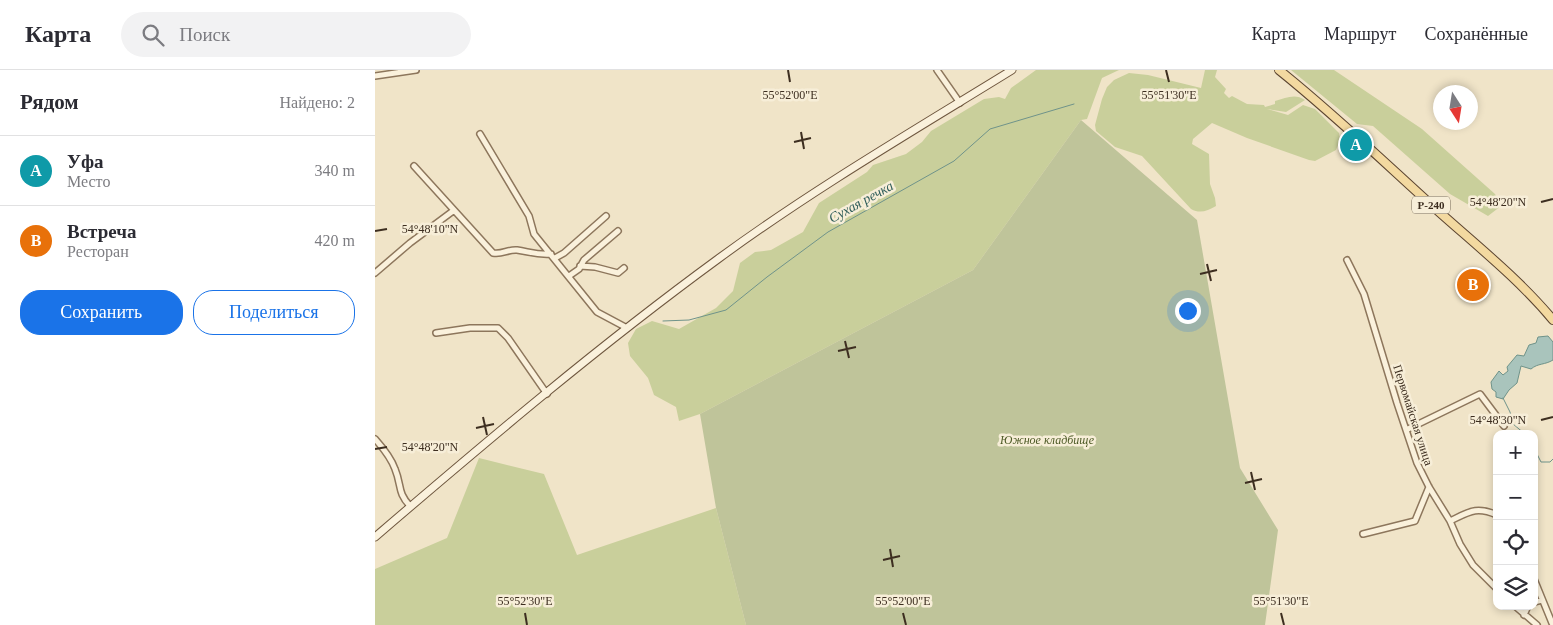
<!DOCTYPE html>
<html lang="ru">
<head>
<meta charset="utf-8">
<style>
	:root { --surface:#fff; --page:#f2f2f3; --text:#2b2b33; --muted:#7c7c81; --line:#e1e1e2; --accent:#1a73e8 }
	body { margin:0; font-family:"Times New Roman",serif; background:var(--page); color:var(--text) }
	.controls { position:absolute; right:15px; bottom:15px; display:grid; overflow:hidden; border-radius:10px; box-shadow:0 2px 8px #0003 }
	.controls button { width:45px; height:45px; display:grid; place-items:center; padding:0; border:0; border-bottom:1px solid var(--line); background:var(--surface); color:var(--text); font:25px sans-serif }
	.compass { position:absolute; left:1058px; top:15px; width:45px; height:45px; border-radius:50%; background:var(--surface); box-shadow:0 2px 8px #0003; rotate:168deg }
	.you { position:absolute; left:812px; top:240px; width:18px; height:18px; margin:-12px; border:4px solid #fff; border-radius:50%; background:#1a73e8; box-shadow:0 0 0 8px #1a73e833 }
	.badge { display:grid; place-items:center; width:32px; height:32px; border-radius:50%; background:var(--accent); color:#fff; font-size:16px; font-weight:700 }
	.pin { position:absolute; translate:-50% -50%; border:2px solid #fff; box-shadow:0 1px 5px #0006 }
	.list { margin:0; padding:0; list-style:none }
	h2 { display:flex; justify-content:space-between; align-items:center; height:65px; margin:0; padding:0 20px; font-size:21px }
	h2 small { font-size:16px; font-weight:400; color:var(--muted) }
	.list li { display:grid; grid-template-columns:32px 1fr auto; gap:15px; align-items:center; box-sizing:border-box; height:70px; padding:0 20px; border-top:1px solid var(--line) }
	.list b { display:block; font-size:19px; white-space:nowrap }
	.list p { margin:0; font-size:16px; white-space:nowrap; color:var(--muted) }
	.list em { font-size:16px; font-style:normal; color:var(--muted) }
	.actions { display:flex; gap:10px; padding:15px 20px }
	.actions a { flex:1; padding:11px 0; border:1px solid var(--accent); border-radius:20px; text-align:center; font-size:18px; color:var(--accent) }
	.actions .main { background:var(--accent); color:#fff }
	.icon { flex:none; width:28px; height:28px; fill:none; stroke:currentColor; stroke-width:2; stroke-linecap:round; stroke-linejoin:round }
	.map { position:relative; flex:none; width:1178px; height:555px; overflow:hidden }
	header { display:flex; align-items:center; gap:30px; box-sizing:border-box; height:70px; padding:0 25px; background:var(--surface); border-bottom:1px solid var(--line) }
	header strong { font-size:24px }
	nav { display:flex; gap:28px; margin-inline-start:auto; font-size:18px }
	.search { width:350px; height:45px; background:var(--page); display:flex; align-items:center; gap:12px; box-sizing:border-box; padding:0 18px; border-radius:28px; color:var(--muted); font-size:19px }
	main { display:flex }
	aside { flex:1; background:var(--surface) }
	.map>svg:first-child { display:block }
</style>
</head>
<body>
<header>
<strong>Карта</strong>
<div class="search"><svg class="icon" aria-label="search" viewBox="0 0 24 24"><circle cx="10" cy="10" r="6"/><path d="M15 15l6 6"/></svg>Поиск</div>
<nav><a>Карта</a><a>Маршрут</a><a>Сохранённые</a></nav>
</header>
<main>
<aside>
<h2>Рядом<small>Найдено: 2</small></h2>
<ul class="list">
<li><span class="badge" style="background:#0f9aa8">A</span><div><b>Уфа</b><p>Место</p></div><em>340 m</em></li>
<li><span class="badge" style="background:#e8710a">B</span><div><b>Встреча</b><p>Ресторан</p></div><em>420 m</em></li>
</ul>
<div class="actions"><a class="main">Сохранить</a><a>Поделиться</a></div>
</aside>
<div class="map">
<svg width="1178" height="555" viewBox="0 0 1178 555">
	<rect width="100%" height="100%" fill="#f0e4c8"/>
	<!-- green -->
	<path fill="#c9cf9b" d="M 661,0 L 744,0 L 727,8 L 712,49 L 706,50 L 598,200 L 325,344 L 304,351 L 301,337 L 279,325 L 273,308 L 255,286 L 253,273 L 261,259 L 277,251 L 304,259 L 341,238 L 358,221 L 365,193 L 380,182 L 396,180 L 428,162 L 444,133 L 492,102 L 498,95 L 531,84 L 547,72 L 556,61 L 609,29 L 624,27 L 630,29 L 636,18 Z
		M 830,0 L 842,0 L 840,7 L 851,19 L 849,23 L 854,28 L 857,26 L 872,34 L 889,35 L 890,37 L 900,34 L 900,31 C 911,28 920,23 930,30 L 911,42 L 892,39 L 913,45 L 928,35 L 940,39 L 964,63 L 965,70 L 961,80 L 940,91 L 934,90 L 872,68 L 837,53 L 818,69 L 817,74 L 834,84 L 835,114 L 840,128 L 841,136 C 832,141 825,144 816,139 L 767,86 L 740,77 L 721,61 L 720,55 L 727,29 L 732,17 L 739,10 L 754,3 L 773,5 L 826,18 Z
		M 916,0 L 959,0 L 1047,59 L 1120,124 L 1126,136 L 1113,146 L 1075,124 L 998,56 L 982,54 Z
		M 104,388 L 169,404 L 202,485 L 341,438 L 371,555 L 0,555 L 0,499 L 72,468 Z"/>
	<!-- cemetery -->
	<path fill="#bfc49a" d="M 706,50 L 822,150 L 865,398 L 903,460 L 890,555 L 371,555 L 341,438 L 325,344 L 598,200 Z"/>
	<!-- water -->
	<path fill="#a9c4bc" stroke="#6f938a" d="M 1173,266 L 1178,272 L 1178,290 C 1170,295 1163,293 1156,299 L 1146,296 L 1142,313 L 1134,320 L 1128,329 L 1121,327 L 1121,322 L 1117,319 L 1116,312 L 1124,301 L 1128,305 L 1133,301 L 1132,297 L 1142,285 L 1149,286 L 1154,275 L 1161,273 L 1163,267 Z"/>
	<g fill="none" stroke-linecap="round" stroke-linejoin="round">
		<!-- stream -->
		<path stroke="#6f938a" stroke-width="1" d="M 288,251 L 314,250 L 351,240 L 392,207 L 453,162 L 579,91 L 615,59 L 699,34
			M 1128,328 L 1135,342 L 1138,354 L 1150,364
			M 1159,378 L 1166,392 L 1175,392 L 1178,389"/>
		<!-- street casing -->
		<g stroke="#8d765c" stroke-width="8">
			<path id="street" d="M 562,0 L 585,33
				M 0,6 L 41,0
				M 105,64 L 154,146 L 159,164 L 222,242 L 252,258
				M 39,96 L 118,183 C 127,185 133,179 142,180 C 155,182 162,185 176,184
				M 180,188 L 189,183 L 231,146
				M 972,190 L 989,224 L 1022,333 L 1042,393 L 1054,417 L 1075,451 L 1085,474 L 1098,495 L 1122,519
				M 205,196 L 220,197 L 243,203 L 249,198
				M 0,203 L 35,173 L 78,141
				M 194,206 L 204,199 L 209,190 L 243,161
				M 61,263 L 95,258 L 123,258 L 133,268 L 172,324
				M 1031,360 L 1105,324 L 1129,356
				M 0,369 C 8,378 16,388 20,399 C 27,416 22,422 35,436
				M 1075,451 C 1094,442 1101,436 1122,445
				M 988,464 L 1040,451 L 1054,417
				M 1159,509 L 1177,553
				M 1159,532 L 1167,530
				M 1140,536 L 1162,555
				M 1149,545 L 1153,536"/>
		</g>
		<!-- secondary casing -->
		<g stroke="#6f573f" stroke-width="9">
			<path id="secondary" d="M 0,467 C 112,371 224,276 343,189 C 437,120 538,61 637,0"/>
		</g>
		<!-- primary casing -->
		<g stroke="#5b4430" stroke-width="10">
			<path id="primary" d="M 904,0 C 959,44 1010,93 1062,140 C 1101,175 1144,209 1178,250"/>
		</g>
		<!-- street -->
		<use href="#street" stroke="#faf1dc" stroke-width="5"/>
		<!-- secondary -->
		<use href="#secondary" stroke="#faf1dc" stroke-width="7"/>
		<!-- primary -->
		<use href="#primary" stroke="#f3d9a0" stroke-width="8"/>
	</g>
	<!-- ticks -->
	<path fill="none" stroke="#3d2e20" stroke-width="2" d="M 413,0 L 415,12M 791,0 L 794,12M 426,62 L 429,79M 419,72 L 436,68M 1166,132 L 1178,129M 0,161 L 12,159M 832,194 L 836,211M 825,204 L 842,200M 470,271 L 474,288M 463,281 L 481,277M 108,347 L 112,365M 1166,350 L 1178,347M 101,358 L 119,354M 0,379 L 12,377M 876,402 L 880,420M 870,413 L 887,409M 515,479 L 518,497M 508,490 L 525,486M 150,543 L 152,555M 528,543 L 531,555M 906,543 L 909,555"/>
	<g text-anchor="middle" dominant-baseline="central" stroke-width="5" stroke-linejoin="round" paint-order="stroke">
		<!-- shield labels -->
		<rect fill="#f7eed8" stroke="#756857" stroke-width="1" x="1037" y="126.5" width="38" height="17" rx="4"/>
		<g font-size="11" font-weight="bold" fill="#3d2e20">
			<text x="1056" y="135">Р-240</text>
		</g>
		<!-- street labels -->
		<g font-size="12" fill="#3d2e20" stroke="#f7eed8">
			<text transform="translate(1038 345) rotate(72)">Первомайская улица</text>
		</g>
		<!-- park labels -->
		<g font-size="12" font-style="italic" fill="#4d5a26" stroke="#f7eed8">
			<text x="672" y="370">Южное кладбище</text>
		</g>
		<!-- water labels -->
		<g font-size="14" font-style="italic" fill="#2f5d5a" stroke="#f7eed8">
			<text transform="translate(486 132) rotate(-29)">Сухая речка</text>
		</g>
	</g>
	<g font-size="12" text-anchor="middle" fill="#3d2e20" stroke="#f7eed8" stroke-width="5" stroke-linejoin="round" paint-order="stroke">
		<text x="415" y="29">55°52'00"E</text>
		<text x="794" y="29">55°51'30"E</text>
		<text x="1123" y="136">54°48'20"N</text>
		<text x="55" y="163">54°48'10"N</text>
		<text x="1123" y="354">54°48'30"N</text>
		<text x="55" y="381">54°48'20"N</text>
		<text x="150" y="535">55°52'30"E</text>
		<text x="528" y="535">55°52'00"E</text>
		<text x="906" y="535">55°51'30"E</text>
	</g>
</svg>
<div class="controls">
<button>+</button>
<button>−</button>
<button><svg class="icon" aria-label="locate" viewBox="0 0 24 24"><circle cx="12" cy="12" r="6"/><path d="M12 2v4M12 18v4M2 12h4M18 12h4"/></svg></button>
<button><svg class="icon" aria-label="layers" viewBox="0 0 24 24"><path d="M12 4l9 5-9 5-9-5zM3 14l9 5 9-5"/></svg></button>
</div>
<svg class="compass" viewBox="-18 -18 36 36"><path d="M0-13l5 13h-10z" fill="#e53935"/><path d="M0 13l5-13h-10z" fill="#7c7c81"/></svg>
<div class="you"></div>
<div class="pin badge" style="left:981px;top:75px;background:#0f9aa8">A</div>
<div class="pin badge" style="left:1098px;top:215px;background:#e8710a">B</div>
</div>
</main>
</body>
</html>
